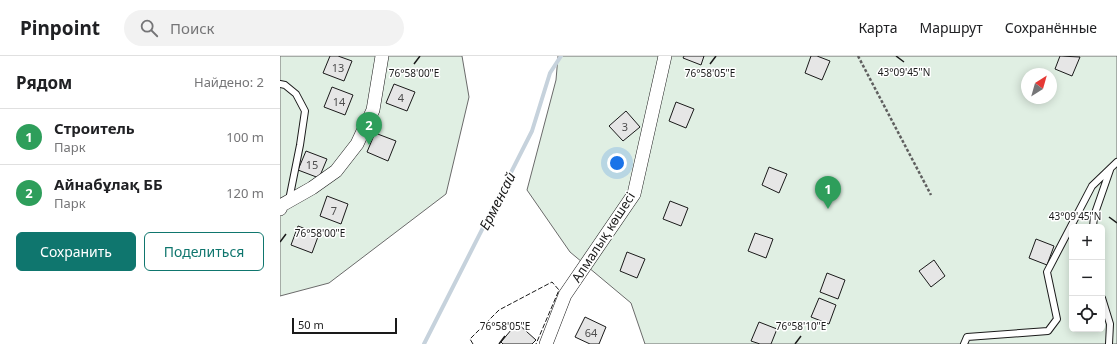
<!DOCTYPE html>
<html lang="ru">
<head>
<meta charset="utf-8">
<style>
	:root { --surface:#fff; --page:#f2f2f2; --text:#202124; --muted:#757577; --line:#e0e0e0; --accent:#0f766e }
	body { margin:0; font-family:"Noto Sans",sans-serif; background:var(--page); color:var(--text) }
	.controls { position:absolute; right:12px; bottom:12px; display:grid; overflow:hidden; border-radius:6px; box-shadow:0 2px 10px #0003 }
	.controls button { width:36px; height:36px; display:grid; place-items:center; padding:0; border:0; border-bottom:1px solid var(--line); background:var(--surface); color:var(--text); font:20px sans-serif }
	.compass { position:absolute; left:741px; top:12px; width:36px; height:36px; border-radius:50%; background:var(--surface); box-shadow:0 2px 10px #0003; rotate:37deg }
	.scale { position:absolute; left:12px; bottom:10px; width:105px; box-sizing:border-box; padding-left:4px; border:2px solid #1a1a1a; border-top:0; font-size:11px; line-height:14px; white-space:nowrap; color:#1a1a1a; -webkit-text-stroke:3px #fff; paint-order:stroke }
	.you { position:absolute; left:337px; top:107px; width:14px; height:14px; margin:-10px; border:3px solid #fff; border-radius:50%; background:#1a73e8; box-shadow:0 0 0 6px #1a73e833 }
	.badge { display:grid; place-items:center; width:26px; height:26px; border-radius:50%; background:var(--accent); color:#fff; font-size:13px; font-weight:700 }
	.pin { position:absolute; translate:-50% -33px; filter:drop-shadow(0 1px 2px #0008) }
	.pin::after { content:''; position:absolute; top:21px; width:14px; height:12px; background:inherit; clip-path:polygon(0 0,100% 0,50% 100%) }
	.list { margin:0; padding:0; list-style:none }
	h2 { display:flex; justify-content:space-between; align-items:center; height:52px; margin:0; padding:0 16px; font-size:17px }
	h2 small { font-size:13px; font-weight:400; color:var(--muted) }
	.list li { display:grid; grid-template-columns:26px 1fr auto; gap:12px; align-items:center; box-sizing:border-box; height:56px; padding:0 16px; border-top:1px solid var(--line) }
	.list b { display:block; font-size:15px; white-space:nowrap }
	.list p { margin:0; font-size:13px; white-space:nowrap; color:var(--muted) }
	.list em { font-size:13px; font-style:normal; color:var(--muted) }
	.actions { display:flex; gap:8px; padding:12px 16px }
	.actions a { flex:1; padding:9px 0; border:1px solid var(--accent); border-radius:6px; text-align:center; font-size:14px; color:var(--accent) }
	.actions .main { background:var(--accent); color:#fff }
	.icon { flex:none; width:22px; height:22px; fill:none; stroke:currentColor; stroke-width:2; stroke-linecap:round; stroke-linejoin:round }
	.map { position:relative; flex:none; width:837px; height:288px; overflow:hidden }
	header { display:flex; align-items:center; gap:24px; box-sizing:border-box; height:56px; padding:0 20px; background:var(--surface); border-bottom:1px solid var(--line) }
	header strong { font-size:19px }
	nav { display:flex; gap:22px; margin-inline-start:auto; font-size:14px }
	.search { width:280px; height:36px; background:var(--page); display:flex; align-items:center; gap:10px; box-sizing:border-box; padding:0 14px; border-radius:22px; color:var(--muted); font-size:15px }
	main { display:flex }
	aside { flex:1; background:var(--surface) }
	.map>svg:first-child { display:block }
</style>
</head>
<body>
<header>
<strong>Pinpoint</strong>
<div class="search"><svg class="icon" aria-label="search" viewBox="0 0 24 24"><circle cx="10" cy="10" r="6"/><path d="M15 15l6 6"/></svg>Поиск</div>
<nav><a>Карта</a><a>Маршрут</a><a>Сохранённые</a></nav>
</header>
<main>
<aside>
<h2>Рядом<small>Найдено: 2</small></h2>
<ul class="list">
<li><span class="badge" style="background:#2e9e5b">1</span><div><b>Строитель</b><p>Парк</p></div><em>100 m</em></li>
<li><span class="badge" style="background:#2e9e5b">2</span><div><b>Айнабұлақ ББ</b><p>Парк</p></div><em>120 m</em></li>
</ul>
<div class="actions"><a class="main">Сохранить</a><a>Поделиться</a></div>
</aside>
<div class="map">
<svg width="837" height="288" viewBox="0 0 837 288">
	<rect width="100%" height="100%" fill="#fff"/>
	<!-- green -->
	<path fill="#e0efe3" stroke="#6a6a6a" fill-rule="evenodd" d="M 0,0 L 182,0 L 189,41 L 166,138 L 49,227 L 0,240 Z
		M 278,0 L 837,0 L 837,288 L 365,288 L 351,247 L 290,196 L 247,134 L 276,24 ZM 747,18 L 771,18 L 771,42 L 747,42 ZM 792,171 L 822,171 L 822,273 L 792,273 Z"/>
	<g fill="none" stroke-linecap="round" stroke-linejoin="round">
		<!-- stream -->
		<path stroke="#c6d2dc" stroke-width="4" d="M 144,288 L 252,75 L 270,17 L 281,0"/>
	</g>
	<!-- building -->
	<path fill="#e6e6e6" stroke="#1a1a1a" d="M 50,0 L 58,0 L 72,5 L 64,25 L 43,17 Z
		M 404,0 L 424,0 L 421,9 L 403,2 Z
		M 531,0 L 537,0 L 550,5 L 542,24 L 525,17 Z
		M 780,0 L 800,1 L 792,20 L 775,13 Z
		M 114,28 L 135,36 L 127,55 L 106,47 Z
		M 52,31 L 73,39 L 65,59 L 44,51 Z
		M 396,46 L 414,53 L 406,72 L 389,65 Z
		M 346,55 L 360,71 L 343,85 L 329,70 Z
		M 95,77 L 116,85 L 108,105 L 87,96 Z
		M 26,95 L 47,103 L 39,122 L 18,114 Z
		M 489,111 L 507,118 L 499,137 L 482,129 Z
		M 47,140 L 68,148 L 61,168 L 40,160 Z
		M 390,145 L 408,152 L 401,170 L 383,163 Z
		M 18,170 L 39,178 L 32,197 L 11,189 Z
		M 475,177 L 493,183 L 486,202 L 468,195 Z
		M 756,183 L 774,190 L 767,209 L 749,202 Z
		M 347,196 L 365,203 L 357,222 L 340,215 Z
		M 654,204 L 665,220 L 651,231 L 639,215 Z
		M 547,217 L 565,224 L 558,243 L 540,236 Z
		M 539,242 L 556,249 L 549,268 L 531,261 Z
		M 305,261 L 326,271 L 319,288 L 310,288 L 295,281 Z
		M 479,266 L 497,273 L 491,288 L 480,288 L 471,285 Z
		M 237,267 L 256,284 L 252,288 L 223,288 L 221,286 Z"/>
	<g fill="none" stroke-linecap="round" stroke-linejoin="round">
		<!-- lane casing -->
		<g stroke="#1a1a1a" stroke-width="8">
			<path id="lane" d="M 0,28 L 5,29 L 16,38 L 25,55 L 20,89 L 9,144
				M 813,171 L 814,160 L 830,114
				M 822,242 L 830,268 L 829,288
				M 684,288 L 687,281 L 768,275 L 777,263 L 767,216 L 812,130 L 837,106"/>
		</g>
		<!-- street casing -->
		<g stroke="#1a1a1a" stroke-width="14">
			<path id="street" d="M 0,153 L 2,149 L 32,132 L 56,115 L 77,88 L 93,54 L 102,0
				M 266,288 L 285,239 L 354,138 L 385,0"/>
		</g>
		<!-- path -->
		<path stroke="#5f5f5f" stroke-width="2.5" stroke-dasharray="3 2" stroke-linecap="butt" d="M 578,0 L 651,139"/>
		<!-- lane -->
		<use href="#lane" stroke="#fff" stroke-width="6"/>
		<!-- street -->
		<use href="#street" stroke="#fff" stroke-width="13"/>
		<!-- fence -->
		<path stroke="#1a1a1a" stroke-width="1" stroke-dasharray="5 2" stroke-linecap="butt" d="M 193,288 L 190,283 L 219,254 L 272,226 L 279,234 L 256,288"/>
	</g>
	<!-- ticks -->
	<path fill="none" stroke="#1a1a1a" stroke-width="1.5" d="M 616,0 L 624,6M 134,8 L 140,0M 430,8 L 436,0M 829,161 L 837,167M 0,186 L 6,178M 219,288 L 225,280M 515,288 L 521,280"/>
	<g text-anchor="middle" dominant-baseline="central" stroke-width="3" stroke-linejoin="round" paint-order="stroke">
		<!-- number labels -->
		<g font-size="11" fill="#4d4d4d">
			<text x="58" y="11">13</text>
			<text x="121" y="41">4</text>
			<text x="59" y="45">14</text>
			<text x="345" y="70">3</text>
			<text x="32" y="108">15</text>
			<text x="54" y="154">7</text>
			<text x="311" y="276">64</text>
		</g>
		<!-- street labels -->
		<g font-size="13" fill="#1a1a1a" stroke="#fff">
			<text transform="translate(323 181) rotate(-57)">Алмалық көшесі</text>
		</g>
		<!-- water labels -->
		<g font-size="14" font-style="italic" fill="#1a1a1a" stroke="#fff">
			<text transform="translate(217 145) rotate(-63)">Ерменсай</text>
		</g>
	</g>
	<g font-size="10" text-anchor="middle" fill="#1a1a1a" stroke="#fff" stroke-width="3" stroke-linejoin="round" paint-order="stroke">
		<text x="624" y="20">43°09'45"N</text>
		<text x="134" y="21">76°58'00"E</text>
		<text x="430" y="21">76°58'05"E</text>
		<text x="795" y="164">43°09'45"N</text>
		<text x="40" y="181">76°58'00"E</text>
		<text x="225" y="274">76°58'05"E</text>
		<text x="521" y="274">76°58'10"E</text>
	</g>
</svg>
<div class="controls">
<button>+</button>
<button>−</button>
<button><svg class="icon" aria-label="locate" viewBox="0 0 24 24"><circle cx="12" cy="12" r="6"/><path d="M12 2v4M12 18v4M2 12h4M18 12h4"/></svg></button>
</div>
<svg class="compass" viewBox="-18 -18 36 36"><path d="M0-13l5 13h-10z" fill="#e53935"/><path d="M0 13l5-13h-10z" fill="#757577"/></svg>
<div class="scale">50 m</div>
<div class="you"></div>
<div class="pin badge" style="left:548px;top:153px;background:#2e9e5b">1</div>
<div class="pin badge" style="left:89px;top:89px;background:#2e9e5b">2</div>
</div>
</main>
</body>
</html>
